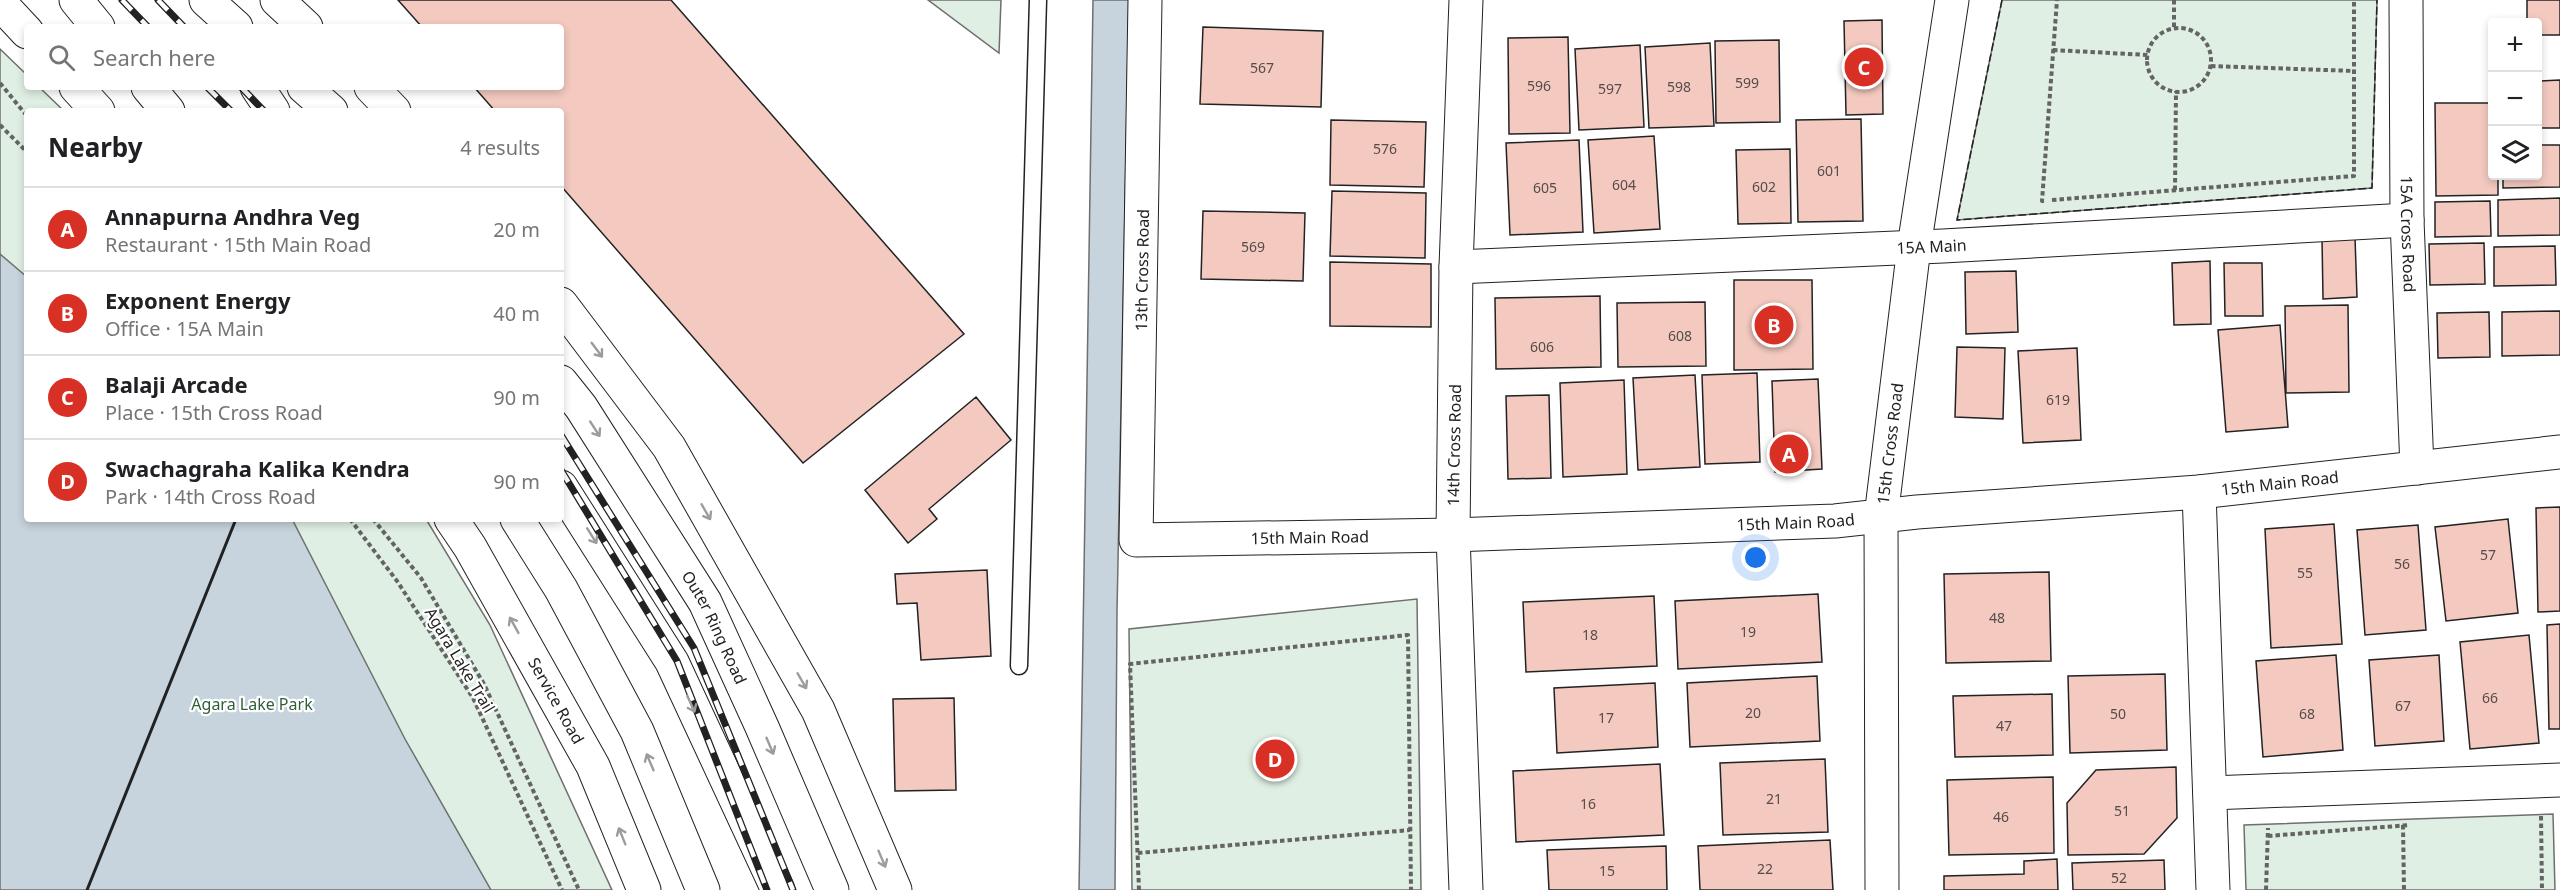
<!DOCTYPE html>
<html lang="en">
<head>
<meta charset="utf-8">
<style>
	:root { --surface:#fff; --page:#f2f2f2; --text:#202124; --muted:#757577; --line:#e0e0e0; --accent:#d93025 }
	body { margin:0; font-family:"Noto Sans",sans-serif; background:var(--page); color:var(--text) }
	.controls { position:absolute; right:18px; top:18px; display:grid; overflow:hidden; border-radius:6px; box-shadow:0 3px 9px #0003 }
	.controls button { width:54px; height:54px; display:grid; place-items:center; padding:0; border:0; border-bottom:2px solid var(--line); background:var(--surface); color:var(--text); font:30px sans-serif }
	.you { position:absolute; left:1756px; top:558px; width:21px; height:21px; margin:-15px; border:4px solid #fff; border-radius:50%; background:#1a73e8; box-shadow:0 0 0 9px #1a73e833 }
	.badge { display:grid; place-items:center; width:39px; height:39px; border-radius:50%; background:var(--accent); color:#fff; font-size:20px; font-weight:700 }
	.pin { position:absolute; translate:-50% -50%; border:3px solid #fff; box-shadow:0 2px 6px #0006 }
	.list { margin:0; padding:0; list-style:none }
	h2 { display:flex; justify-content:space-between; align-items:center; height:78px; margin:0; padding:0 24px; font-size:26px }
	h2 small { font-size:20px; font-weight:400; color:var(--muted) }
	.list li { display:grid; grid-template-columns:39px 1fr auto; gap:18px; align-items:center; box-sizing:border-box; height:84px; padding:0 24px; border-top:2px solid var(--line) }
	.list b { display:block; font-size:22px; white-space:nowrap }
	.list p { margin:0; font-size:20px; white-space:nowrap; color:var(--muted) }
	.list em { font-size:20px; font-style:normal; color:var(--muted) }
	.icon { flex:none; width:33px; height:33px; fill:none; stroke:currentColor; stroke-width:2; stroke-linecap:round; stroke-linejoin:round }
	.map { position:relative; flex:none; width:2560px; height:890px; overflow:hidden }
	.search { position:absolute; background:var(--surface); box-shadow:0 3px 9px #0003; left:24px; top:24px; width:540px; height:66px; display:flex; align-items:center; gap:15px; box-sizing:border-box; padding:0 21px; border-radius:6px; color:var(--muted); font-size:22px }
	.panel { position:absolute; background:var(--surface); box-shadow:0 3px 9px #0003; left:24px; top:108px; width:540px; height:414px; border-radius:6px }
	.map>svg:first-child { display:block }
</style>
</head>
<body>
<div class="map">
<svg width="2560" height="890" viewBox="0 0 2560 890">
	<rect width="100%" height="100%" fill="#fff"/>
	<!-- green -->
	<path fill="#e0efe3" stroke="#6f6f6f" stroke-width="1.5" d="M 928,0 L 1001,0 L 999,53 Z
		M 2002,0 L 2377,0 L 2372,188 L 1957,220 Z
		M 0,49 L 27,75 L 27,87 L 39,87 L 64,111 L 27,111 L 27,519 L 426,519 L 490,625 L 612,890 L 0,890 Z
		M 1417,599 L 1421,890 L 1132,890 L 1129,629 Z
		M 2553,814 L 2555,890 L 2246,890 L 2244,825 Z"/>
	<!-- water -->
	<path fill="#c7d3dd" stroke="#6f6f6f" stroke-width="1.5" d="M 1093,0 L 1129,0 L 1117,612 L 1115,890 L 1079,890 Z
		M 0,254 L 27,277 L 27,519 L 292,519 L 405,739 L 491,890 L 0,890 Z"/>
	<!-- building -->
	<path fill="#f3c9c0" stroke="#222" stroke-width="1.5" d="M 398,0 L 671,0 L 964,334 L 803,463 L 561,186 L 561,111 L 495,111 L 474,87 L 561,87 L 561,27 L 422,27 Z
		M 2527,0 L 2560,0 L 2560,35 L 2538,35 L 2538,22 L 2527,22 Z
		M 1882,20 L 1883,114 L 1846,115 L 1844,21 Z
		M 1203,27 L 1323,31 L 1321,107 L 1200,104 Z
		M 1568,37 L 1570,133 L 1509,134 L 1508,38 Z
		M 1779,40 L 1780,122 L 1716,123 L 1715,41 Z
		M 1710,43 L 1714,126 L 1649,128 L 1645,47 Z
		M 1640,45 L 1644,127 L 1579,130 L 1575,49 Z
		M 2560,80 L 2560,128 L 2538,128 L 2538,81 Z
		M 2435,103 L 2492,103 L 2492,176 L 2498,176 L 2498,195 L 2436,196 Z
		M 1861,119 L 1863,221 L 1798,222 L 1796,120 Z
		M 1331,120 L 1426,122 L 1424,187 L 1330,185 Z
		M 1654,136 L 1660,229 L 1594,233 L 1588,140 Z
		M 1579,140 L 1583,232 L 1510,235 L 1506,143 Z
		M 2538,145 L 2560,145 L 2560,187 L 2503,188 L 2503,176 L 2538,176 Z
		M 1790,149 L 1791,223 L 1738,224 L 1736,150 Z
		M 1332,191 L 1426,193 L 1425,258 L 1330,256 Z
		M 2560,198 L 2560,235 L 2498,236 L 2498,200 Z
		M 2490,201 L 2491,236 L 2435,237 L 2435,202 Z
		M 1203,211 L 1305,213 L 1303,281 L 1201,279 Z
		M 2355,237 L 2357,297 L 2323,299 L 2322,238 Z
		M 2484,243 L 2485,284 L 2430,285 L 2429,244 Z
		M 2555,246 L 2556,285 L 2494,286 L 2494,247 Z
		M 2210,261 L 2211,324 L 2174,325 L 2172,263 Z
		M 1330,262 L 1431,264 L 1431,327 L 1330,326 Z
		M 2224,263 L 2262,263 L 2263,316 L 2225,316 Z
		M 2016,271 L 2018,332 L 1966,334 L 1965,272 Z
		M 1734,280 L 1812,280 L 1813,369 L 1734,370 Z
		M 1600,296 L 1601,367 L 1496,369 L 1495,298 Z
		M 1705,302 L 1706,366 L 1618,367 L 1617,303 Z
		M 2348,305 L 2349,392 L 2286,393 L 2285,306 Z
		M 2560,311 L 2560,355 L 2502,356 L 2502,312 Z
		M 2489,312 L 2490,357 L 2438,358 L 2437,313 Z
		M 2280,325 L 2288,427 L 2226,432 L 2218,330 Z
		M 1957,347 L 2005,348 L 2003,419 L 1955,417 Z
		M 2077,348 L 2081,440 L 2023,443 L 2018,351 Z
		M 1757,373 L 1760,462 L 1705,464 L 1702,375 Z
		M 1695,375 L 1700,467 L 1638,470 L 1633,378 Z
		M 1818,379 L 1822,469 L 1775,472 L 1772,381 Z
		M 1624,380 L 1627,474 L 1563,477 L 1560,383 Z
		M 1549,395 L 1551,478 L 1508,479 L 1506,396 Z
		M 976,397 L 1011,440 L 929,509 L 937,519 L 908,543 L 865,490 Z
		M 2560,507 L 2560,611 L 2538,612 L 2536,508 Z
		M 2508,519 L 2518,613 L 2446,621 L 2435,527 Z
		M 2334,524 L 2342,644 L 2271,648 L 2265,529 Z
		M 2418,525 L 2426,630 L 2365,635 L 2357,530 Z
		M 987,570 L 991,656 L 921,660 L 917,603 L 897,604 L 895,574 Z
		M 2049,572 L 2051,661 L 1946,663 L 1944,574 Z
		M 1818,594 L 1822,662 L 1678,669 L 1675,601 Z
		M 1654,596 L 1657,666 L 1526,672 L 1523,602 Z
		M 2560,624 L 2560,729 L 2549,729 L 2547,625 Z
		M 2529,635 L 2539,743 L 2470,749 L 2460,642 Z
		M 2336,655 L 2343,750 L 2263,757 L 2256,661 Z
		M 2439,655 L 2444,741 L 2375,746 L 2369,660 Z
		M 2165,674 L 2167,750 L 2070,753 L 2068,676 Z
		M 1817,676 L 1820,741 L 1690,747 L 1687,683 Z
		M 1655,683 L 1658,747 L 1557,753 L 1554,688 Z
		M 2052,694 L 2053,755 L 1955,757 L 1953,696 Z
		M 954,698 L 956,790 L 895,791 L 893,699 Z
		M 1825,759 L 1828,832 L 1723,835 L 1720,763 Z
		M 1660,764 L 1664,835 L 1516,842 L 1513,771 Z
		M 2176,767 L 2177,818 L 2144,854 L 2068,855 L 2067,803 L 2096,770 Z
		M 2053,777 L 2054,853 L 1949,855 L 1947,780 Z
		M 1830,840 L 1833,890 L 1700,890 L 1698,846 Z
		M 1666,846 L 1667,890 L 1549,890 L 1547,850 Z
		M 2057,859 L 2058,890 L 1944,890 L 1944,876 L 2024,874 L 2024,861 Z
		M 2164,860 L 2165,890 L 2073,890 L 2072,863 Z"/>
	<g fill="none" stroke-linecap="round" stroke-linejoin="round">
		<!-- lane casing -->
		<g stroke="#222" stroke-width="19">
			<path id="lane" d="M 1019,666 L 1038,0"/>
		</g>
		<!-- street casing -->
		<g stroke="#222" stroke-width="35">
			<g id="street">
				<path id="s1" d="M 1145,0 L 1136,540 L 1453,535 L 1835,521 L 1917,512 L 2199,492 L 2560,452"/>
				<path d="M 1466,0 L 1456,267 L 1453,535 L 1466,890"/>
				<path id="s2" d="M 2406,0 L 2407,220 L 2417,468"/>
				<path id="s3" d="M 1456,267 L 1943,246 L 2407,220"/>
				<path d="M 2199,492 L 2213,890"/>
				<path d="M 2210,793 L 2560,780"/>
			</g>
		</g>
		<!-- secondary casing -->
		<g stroke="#222" stroke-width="35">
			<g id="secondary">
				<path d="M 277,0 L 306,27"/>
				<path d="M 0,3 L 27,32"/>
				<path d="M 76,87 L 98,111"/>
				<path d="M 257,87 L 273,111"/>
				<path d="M 371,87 L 394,111"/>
				<path d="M 561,304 L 669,447 L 818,710 L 895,890"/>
				<path d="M 561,487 L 672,662 L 778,890"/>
				<path id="s4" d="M 451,519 L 470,547 L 593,766 L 644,890"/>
				<path id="s5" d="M 1882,890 L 1881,517 L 1914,247 L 1952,0"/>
			</g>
		</g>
		<!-- highway casing -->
		<g stroke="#222" stroke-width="35">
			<g id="highway">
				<path d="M 76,0 L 98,27"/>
				<path d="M 206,0 L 236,27"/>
				<path d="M 148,87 L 168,111"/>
				<path d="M 304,87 L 331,111"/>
				<path id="s6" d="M 561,382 L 581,407 L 705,602 L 762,727 L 832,890"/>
				<path d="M 517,519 L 561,589 L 637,731 L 703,890"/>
			</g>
		</g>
		<!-- path -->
		<path stroke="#646464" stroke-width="4" stroke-dasharray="4.5 3" stroke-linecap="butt" d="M 2174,27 L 2174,0
			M2147 60a32 32 0 1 1 64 0a32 32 0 1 1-64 0Z
			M 2053,50 L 2148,55
			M 2211,66 L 2354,71
			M 0,83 L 27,116
			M 0,125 L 27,152
			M 2175,190 L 2176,91
			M 2052,200 L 2354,176 L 2354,0
			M 2044,201 L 2042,201 L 2057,0
			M 350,519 L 397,581 L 473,698 L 562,890
			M 373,519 L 421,578 L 484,684 L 579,890
			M 2541,816 L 2542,890
			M 2403,825 L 2404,890
			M 2268,836 L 2410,825
			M 1138,853 L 1410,830
			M 1139,890 L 1130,664 L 1408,635 L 1411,890
			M 2266,890 L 2268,828"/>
		<!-- lane -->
		<use href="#lane" stroke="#fff" stroke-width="16"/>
		<!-- street -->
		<use href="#street" stroke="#fff" stroke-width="33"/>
		<!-- secondary -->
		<use href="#secondary" stroke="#fff" stroke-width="33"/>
		<!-- highway -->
		<use href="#highway" stroke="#fff" stroke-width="33"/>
		<!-- rail casing -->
		<g stroke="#222" stroke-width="7">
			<path id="rail" d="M 122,0 L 148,27
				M 158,0 L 184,27
				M 207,87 L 231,111
				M 241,87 L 264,111
				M 561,435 L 694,648 L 793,890
				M 561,470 L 677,661 L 767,890"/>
		</g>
		<!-- rail -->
		<use href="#rail" stroke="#fff" stroke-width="4.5" stroke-dasharray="14" stroke-linecap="butt"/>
		<!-- fence -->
		<path stroke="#222" stroke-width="1.5" stroke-dasharray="8 3" stroke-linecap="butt" d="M 2002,0 L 1957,220 L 2372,188 L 2377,0"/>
		<!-- wall -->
		<path stroke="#222" stroke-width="3" d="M 87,890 L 236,519"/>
	</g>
	<!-- one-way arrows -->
	<defs><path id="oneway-shaft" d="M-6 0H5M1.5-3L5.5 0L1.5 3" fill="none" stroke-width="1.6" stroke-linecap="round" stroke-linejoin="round" transform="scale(1.5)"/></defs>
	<g stroke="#9c9c9c">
		<use href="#oneway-shaft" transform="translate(597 350) rotate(53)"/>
		<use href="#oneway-shaft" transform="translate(595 429) rotate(57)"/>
		<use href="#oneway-shaft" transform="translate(706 512) rotate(60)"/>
		<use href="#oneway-shaft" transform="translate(592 536) rotate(58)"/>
		<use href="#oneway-shaft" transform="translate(514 625) rotate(-119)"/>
		<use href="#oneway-shaft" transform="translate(802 681) rotate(60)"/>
		<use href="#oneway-shaft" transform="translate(691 704) rotate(65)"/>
		<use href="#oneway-shaft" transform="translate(770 746) rotate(67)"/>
		<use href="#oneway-shaft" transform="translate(650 762) rotate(-113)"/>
		<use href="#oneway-shaft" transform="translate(622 836) rotate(-112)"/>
		<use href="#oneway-shaft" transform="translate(882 859) rotate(67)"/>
	</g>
	<g text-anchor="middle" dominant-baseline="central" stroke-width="4.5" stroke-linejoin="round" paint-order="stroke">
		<!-- number labels -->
		<g font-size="14" fill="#564c4a">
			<text x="1262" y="67">567</text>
			<text x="1747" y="82">599</text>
			<text x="1539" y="85">596</text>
			<text x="1679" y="86">598</text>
			<text x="1610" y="88">597</text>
			<text x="1385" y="148">576</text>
			<text x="1829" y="170">601</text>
			<text x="1624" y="184">604</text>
			<text x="1764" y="186">602</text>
			<text x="1545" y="187">605</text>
			<text x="1253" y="246">569</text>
			<text x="1680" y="335">608</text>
			<text x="1542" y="346">606</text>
			<text x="2058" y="399">619</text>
			<text x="2488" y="554">57</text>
			<text x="2402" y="563">56</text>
			<text x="2305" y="572">55</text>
			<text x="1997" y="617">48</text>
			<text x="1748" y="631">19</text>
			<text x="1590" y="634">18</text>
			<text x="2490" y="697">66</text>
			<text x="2403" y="705">67</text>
			<text x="1753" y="712">20</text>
			<text x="2118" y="713">50</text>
			<text x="2307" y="713">68</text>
			<text x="1606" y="717">17</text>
			<text x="2004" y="725">47</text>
			<text x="1774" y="798">21</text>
			<text x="1588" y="803">16</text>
			<text x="2122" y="810">51</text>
			<text x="2001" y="816">46</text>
			<text x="1765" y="868">22</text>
			<text x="1607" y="870">15</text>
			<text x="2119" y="877">52</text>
		</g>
		<!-- street labels -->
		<g font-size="16" fill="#222" stroke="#fff">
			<text stroke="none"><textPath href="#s2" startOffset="234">15A Cross Road</textPath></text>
			<text stroke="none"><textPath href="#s3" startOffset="476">15A Main</textPath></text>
			<text transform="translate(1142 270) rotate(-89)">13th Cross Road</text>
			<text stroke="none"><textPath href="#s5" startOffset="447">15th Cross Road</textPath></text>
			<text transform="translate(1454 445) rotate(-89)">14th Cross Road</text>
			<text stroke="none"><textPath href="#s1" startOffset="1686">15th Main Road</textPath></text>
			<text stroke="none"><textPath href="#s1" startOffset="1200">15th Main Road</textPath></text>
			<text stroke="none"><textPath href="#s1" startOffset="714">15th Main Road</textPath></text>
			<text stroke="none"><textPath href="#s6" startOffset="290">Outer Ring Road</textPath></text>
			<text transform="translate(460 660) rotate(59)">Agara Lake Trail</text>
			<text stroke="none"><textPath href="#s4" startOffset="210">Service Road</textPath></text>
		</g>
		<!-- park labels -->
		<g font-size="16" fill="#2f5e38" stroke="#fff">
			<text x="252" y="704">Agara Lake Park</text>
		</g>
	</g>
</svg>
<div class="controls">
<button>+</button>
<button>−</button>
<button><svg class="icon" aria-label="layers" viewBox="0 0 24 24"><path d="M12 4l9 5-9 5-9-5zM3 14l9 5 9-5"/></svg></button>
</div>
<div class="you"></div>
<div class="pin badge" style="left:1789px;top:454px">A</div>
<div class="pin badge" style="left:1774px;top:325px">B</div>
<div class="pin badge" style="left:1864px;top:67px">C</div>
<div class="pin badge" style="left:1275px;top:759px">D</div>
<div class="search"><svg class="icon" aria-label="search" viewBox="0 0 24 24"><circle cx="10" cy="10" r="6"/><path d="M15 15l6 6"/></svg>Search here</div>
<section class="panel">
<h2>Nearby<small>4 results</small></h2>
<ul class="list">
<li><span class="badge">A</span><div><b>Annapurna Andhra Veg</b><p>Restaurant · 15th Main Road</p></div><em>20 m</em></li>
<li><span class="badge">B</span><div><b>Exponent Energy</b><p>Office · 15A Main</p></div><em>40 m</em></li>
<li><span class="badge">C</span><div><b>Balaji Arcade</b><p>Place · 15th Cross Road</p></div><em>90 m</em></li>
<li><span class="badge">D</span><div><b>Swachagraha Kalika Kendra</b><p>Park · 14th Cross Road</p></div><em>90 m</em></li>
</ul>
</section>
</div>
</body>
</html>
